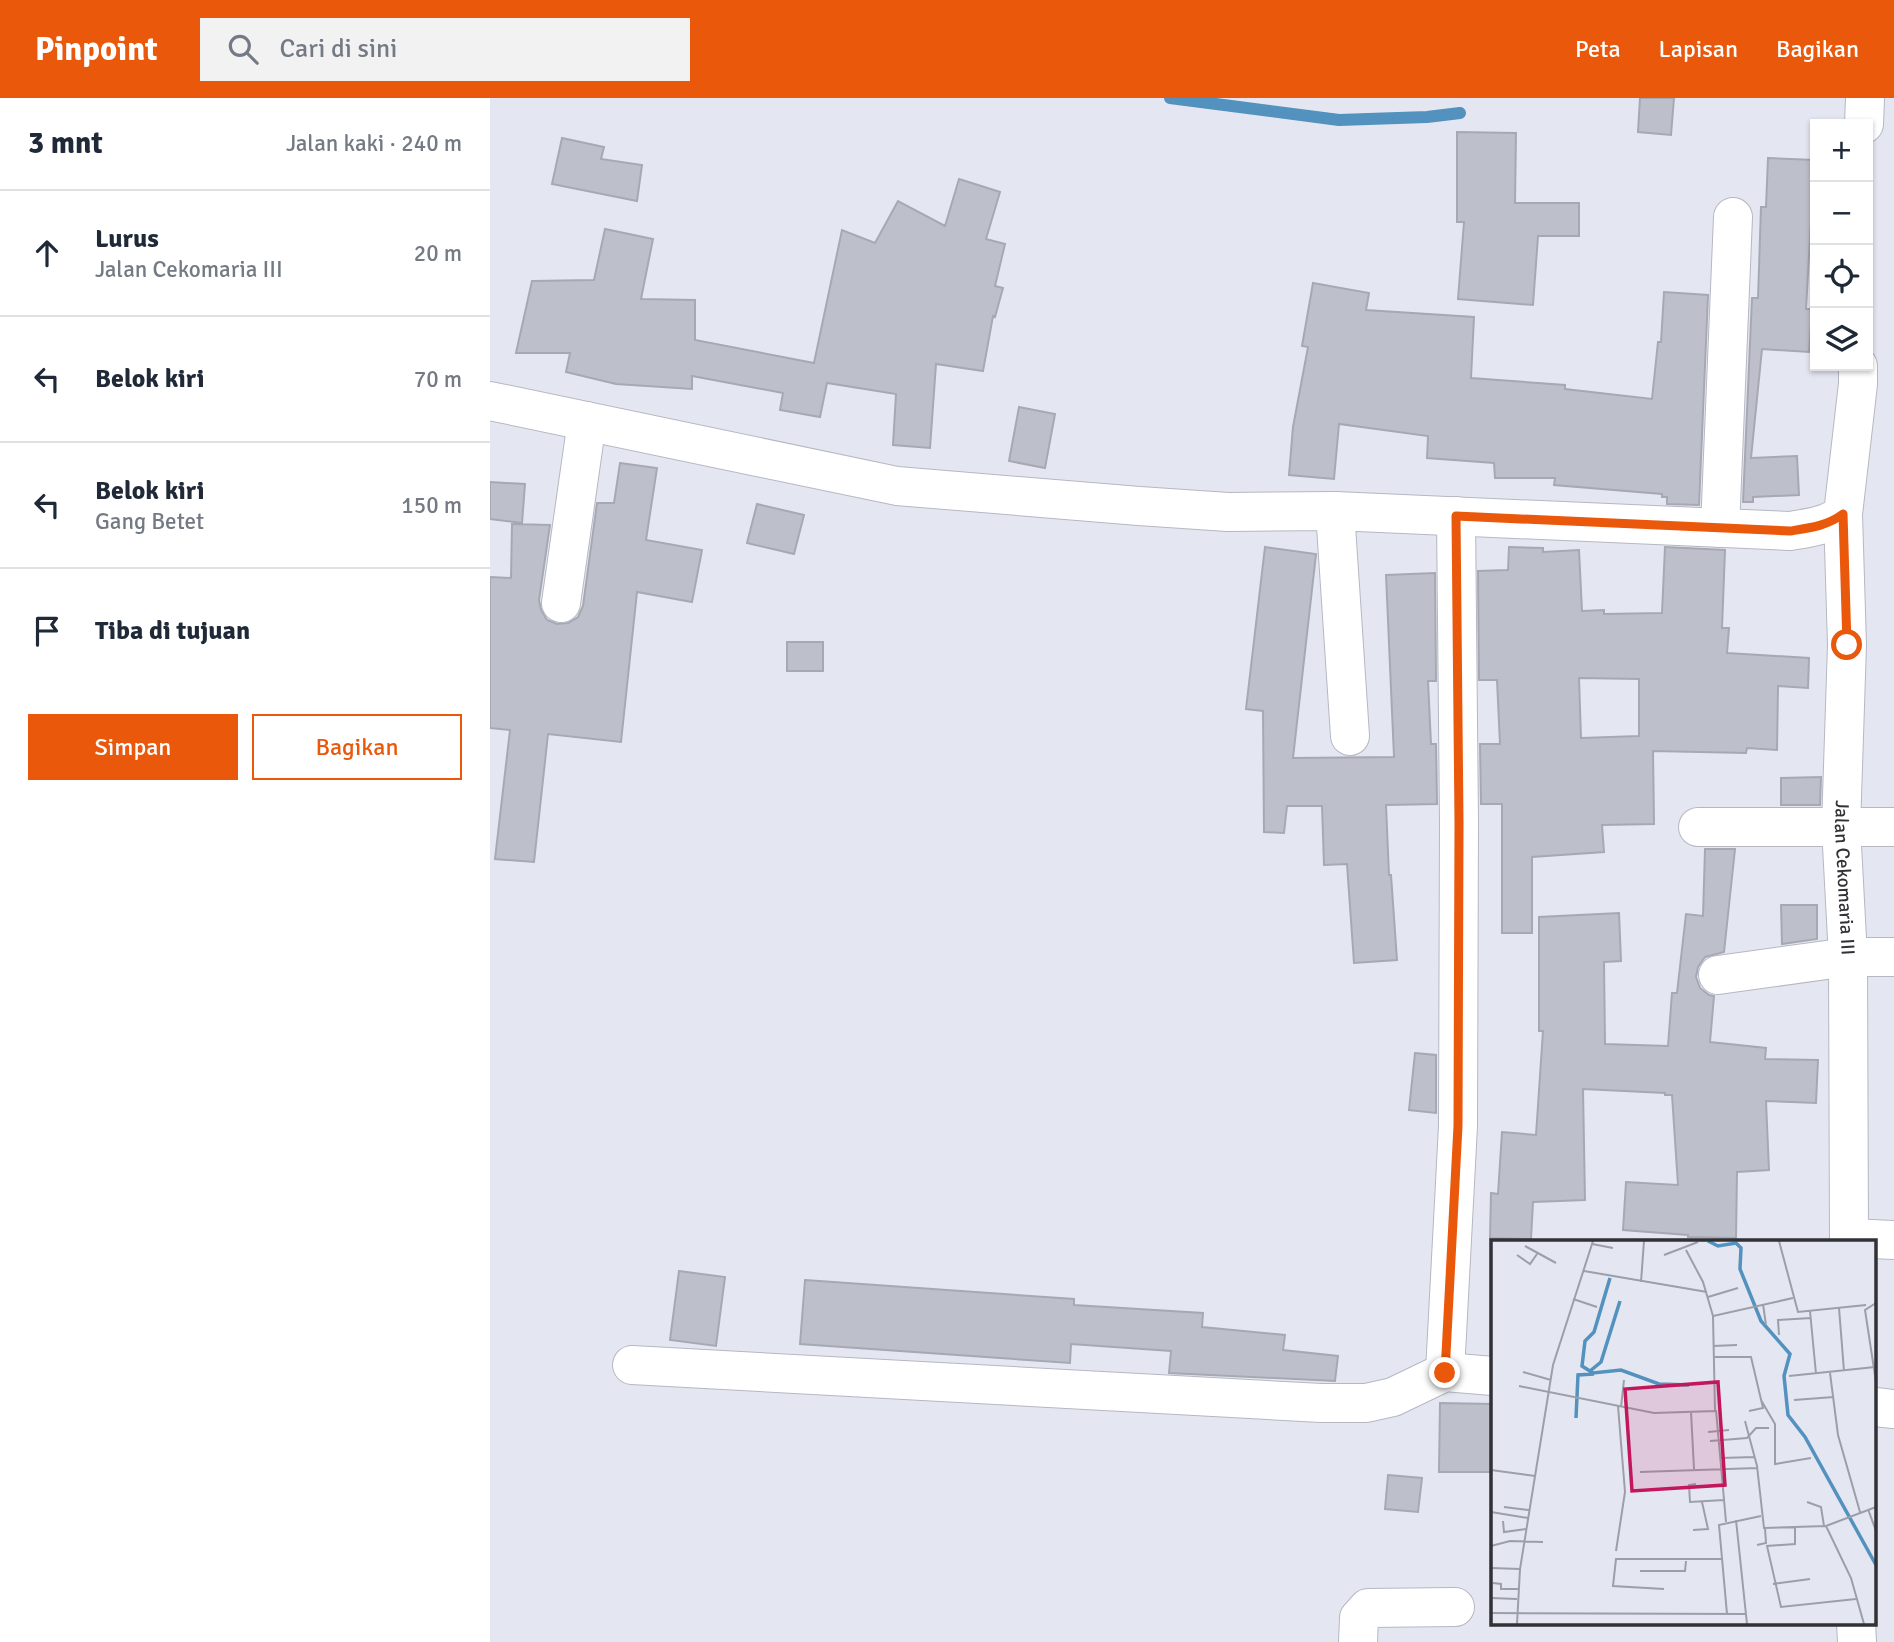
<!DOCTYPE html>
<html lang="id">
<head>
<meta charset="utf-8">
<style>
	:root { --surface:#fff; --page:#f2f2f3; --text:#1f2937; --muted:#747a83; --line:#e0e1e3; --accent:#ea580c }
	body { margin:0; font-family:Signika,sans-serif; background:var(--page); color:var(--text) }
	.controls { position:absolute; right:21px; top:21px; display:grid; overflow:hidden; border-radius:0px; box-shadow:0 2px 5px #0004 }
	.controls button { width:63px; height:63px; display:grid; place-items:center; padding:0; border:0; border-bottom:2px solid var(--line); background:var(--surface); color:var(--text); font:35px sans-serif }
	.stop { position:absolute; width:21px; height:21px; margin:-16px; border:5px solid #ea580c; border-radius:50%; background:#fff }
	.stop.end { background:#ea580c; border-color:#fff; box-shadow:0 2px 7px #0008 }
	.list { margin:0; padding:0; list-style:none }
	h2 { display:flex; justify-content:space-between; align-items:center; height:91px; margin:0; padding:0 28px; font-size:30px }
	h2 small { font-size:23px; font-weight:400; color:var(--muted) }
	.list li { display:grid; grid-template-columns:46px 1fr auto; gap:21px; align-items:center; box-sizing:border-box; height:126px; padding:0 28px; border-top:2px solid var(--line) }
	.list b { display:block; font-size:26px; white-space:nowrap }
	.list p { margin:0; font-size:23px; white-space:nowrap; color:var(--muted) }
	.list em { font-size:23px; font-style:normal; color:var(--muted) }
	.actions { display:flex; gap:14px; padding:21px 28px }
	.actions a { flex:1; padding:16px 0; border:2px solid var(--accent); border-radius:0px; text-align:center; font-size:24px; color:var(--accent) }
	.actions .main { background:var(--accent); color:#fff }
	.icon { flex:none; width:38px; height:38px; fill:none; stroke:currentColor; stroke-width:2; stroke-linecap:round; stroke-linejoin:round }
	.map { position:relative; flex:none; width:1404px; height:1544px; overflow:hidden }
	header { display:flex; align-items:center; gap:42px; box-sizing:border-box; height:98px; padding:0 35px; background:var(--accent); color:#fff }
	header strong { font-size:33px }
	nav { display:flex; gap:38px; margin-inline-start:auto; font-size:24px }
	.search { width:490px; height:63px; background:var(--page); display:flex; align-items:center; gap:18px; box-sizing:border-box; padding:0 24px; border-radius:0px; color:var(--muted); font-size:26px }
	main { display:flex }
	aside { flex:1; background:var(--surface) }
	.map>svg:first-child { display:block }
</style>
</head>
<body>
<header>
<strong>Pinpoint</strong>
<div class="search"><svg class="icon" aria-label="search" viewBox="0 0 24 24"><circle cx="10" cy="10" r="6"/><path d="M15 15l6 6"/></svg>Cari di sini</div>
<nav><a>Peta</a><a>Lapisan</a><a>Bagikan</a></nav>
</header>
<main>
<aside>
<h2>3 mnt<small>Jalan kaki · 240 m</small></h2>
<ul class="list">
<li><svg class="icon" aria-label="ahead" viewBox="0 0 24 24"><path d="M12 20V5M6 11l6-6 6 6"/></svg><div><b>Lurus</b><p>Jalan Cekomaria III</p></div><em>20 m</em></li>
<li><svg class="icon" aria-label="left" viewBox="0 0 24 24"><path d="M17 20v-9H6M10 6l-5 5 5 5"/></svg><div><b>Belok kiri</b></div><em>70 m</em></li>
<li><svg class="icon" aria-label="left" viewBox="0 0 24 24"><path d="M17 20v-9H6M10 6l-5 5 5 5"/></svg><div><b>Belok kiri</b><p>Gang Betet</p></div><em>150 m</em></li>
<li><svg class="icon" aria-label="arrive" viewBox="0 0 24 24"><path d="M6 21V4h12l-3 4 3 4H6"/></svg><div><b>Tiba di tujuan</b></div></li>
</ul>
<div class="actions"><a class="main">Simpan</a><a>Bagikan</a></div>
</aside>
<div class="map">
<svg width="1404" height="1544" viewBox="0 0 1404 1544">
	<rect width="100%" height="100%" fill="#e4e7f2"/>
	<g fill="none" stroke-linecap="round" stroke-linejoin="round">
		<!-- stream -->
		<path stroke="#5391be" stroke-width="12" d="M 680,0 L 849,22 L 937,19 L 970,15"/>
	</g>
	<!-- building -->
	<path fill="#bdc0cb" stroke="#a6a9b4" stroke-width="2" fill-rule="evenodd" d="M 1150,0 L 1184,0 L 1181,37 L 1148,34 Z
		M 967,34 L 1026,35 L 1025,105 L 1089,105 L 1089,138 L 1048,138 L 1043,207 L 968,201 L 974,124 L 967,124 Z
		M 72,40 L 114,49 L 111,61 L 152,67 L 147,103 L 62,86 Z
		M 1278,60 L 1325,62 L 1325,105 L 1322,105 L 1316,211 L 1322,211 L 1319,254 L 1272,251 L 1261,360 L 1307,358 L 1309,397 L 1263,399 L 1263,404 L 1253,404 L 1262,200 L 1268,200 L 1271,109 L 1276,109 Z
		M 469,81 L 510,94 L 496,141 L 515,146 L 505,188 L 513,190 L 505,219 L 503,218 L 493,273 L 446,266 L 440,350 L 403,347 L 406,296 L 337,285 L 330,319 L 290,312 L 293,295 L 202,278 L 202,291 L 126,286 L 76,274 L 80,255 L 26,255 L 42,183 L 104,182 L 115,131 L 163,141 L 151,201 L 205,202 L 205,242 L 324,265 L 352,132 L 385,145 L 408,103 L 455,128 Z
		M 823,185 L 879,195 L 876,212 L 984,219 L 981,280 L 1075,287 L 1075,291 L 1162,301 L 1168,244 L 1171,244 L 1174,194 L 1218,197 L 1209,407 L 1177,406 L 1177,399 L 1172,399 L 1172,396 L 1064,387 L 1065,380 L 1005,380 L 1004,365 L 937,360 L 938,338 L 849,326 L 844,381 L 799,377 L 803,329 L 818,249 L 812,248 Z
		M 529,309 L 565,316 L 555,370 L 519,363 Z
		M 130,365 L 167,370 L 156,442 L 212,452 L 202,504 L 147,494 L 131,644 L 58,636 L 44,764 L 5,761 L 20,632 L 0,630 L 0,479 L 21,480 L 22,426 L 60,427 L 49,502 L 51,512 L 57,522 L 67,526 L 78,525 L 88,519 L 93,508 L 107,405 L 124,405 Z
		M 0,384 L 35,386 L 32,425 L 0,421 Z
		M 267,406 L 314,417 L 304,456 L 257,445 Z
		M 775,449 L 826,456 L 803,660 L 904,659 L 896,477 L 945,475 L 946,583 L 938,583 L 941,646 L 946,646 L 947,706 L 896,707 L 899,777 L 901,777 L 907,862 L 864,865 L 857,766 L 834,767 L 832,708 L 797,708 L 794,735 L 774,734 L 773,613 L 756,611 Z
		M 1019,449 L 1053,450 L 1053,454 L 1089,452 L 1092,513 L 1114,512 L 1114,516 L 1172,515 L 1175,449 L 1235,452 L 1232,530 L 1239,530 L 1237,555 L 1319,560 L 1318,590 L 1288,588 L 1287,652 L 1257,650 L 1256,655 L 1163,653 L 1164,726 L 1112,727 L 1114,754 L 1042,759 L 1042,835 L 1012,835 L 1012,706 L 991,706 L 990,646 L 1010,646 L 1007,582 L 989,582 L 988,473 L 1018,472 ZM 1089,580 L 1149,581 L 1149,638 L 1091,640 Z
		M 297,544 L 333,544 L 333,573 L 297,573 Z
		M 1331,679 L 1330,707 L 1291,707 L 1291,680 Z
		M 1215,751 L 1245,751 L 1234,854 L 1215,859 L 1208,869 L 1206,879 L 1210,890 L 1219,897 L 1224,898 L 1220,944 L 1276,950 L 1275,961 L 1328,962 L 1326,1005 L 1276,1003 L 1279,1072 L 1247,1074 L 1246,1140 L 1198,1139 L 1198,1137 L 1133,1132 L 1136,1084 L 1188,1087 L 1182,997 L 1175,997 L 1175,995 L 1093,991 L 1095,1102 L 1043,1104 L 1041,1141 L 1000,1140 L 1001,1095 L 1008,1096 L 1012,1034 L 1046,1037 L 1053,933 L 1049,933 L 1049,819 L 1129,815 L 1131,863 L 1114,864 L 1115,946 L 1178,948 L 1182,895 L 1187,895 L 1196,816 L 1213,818 Z
		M 1291,807 L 1327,807 L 1327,841 L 1292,846 Z
		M 925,955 L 946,957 L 946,1015 L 919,1012 Z
		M 189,1173 L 235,1179 L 226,1248 L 180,1242 Z
		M 315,1182 L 584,1201 L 584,1207 L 713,1215 L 712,1229 L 795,1237 L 793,1252 L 848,1258 L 845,1283 L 679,1275 L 681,1253 L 581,1246 L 580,1265 L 310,1246 Z
		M 950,1305 L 1003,1306 L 1003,1374 L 949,1374 Z
		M 898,1377 L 932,1380 L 928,1414 L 895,1411 Z"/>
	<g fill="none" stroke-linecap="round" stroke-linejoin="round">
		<!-- street casing -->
		<g stroke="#b5b8c3" stroke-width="40">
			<g id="street">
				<path d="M 845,413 L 860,638"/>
				<path id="s1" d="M 1353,416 L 1357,547 L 1351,729 L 1358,859 L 1359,1143"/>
				<path d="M 1230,430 L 1243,119"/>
				<path d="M 71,505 L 97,323"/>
				<path d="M 1208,729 L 1404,729"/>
				<path d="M 1228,877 L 1358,859 L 1404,859"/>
				<path d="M 1359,1140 L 1404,1142"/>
				<path d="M 142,1267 L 831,1305 L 876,1305 L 903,1299 L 955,1274 L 1003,1278"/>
				<path d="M 955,1274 L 968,1028 L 969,724 L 966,418"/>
				<path d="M 1385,1309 L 1404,1311"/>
				<path d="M 1366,1525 L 1367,1544"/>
				<path d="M 868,1544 L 869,1520 L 878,1510 L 965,1509"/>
			</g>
		</g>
		<!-- secondary casing -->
		<g stroke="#b5b8c3" stroke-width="40">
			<path id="secondary" d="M 1374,26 L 1375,0
				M 0,303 L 407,388 L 649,408 L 738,414 L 845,413 L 1300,433 C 1319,430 1337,428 1353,416 L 1368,286 L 1368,268"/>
		</g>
		<!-- street -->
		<use href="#street" stroke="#fff" stroke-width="38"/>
		<!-- secondary -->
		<use href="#secondary" stroke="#fff" stroke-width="38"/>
	</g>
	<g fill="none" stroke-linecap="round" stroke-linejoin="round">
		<!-- route -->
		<path stroke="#ea580c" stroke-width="9" d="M 955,1275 L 968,1028 L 969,724 L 966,418 L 1300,433 C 1319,430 1337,428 1353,416 L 1357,547"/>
	</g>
	<g text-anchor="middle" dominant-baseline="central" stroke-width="6" stroke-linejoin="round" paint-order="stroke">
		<!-- street labels -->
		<g font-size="19" fill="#313236" stroke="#f2f4fe">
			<text stroke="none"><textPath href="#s1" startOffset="364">Jalan Cekomaria III</textPath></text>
		</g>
	</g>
	<!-- overview -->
	<g transform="translate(1001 1142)">
		<rect width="385" height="385" fill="#e4e7f2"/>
		<path fill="none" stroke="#5391be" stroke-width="3.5" d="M 217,1 L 227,6 L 245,3 L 250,8 L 249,29 L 270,81 L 299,114 L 293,136 L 297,175 L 314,197 L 385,325M 119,38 L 103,92 L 94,101 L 91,126 L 102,133 L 130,130 L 168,144 L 198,145M 99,131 L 110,122 L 129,61M 85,178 L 87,135 L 103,134"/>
		<path fill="none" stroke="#9c9fa7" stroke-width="2" d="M 288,1 L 307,72 L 375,65M 101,4 L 122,8M 34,6 L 65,23M 195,10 L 212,42 L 222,76M 26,15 L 39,24 L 46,14M 173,15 L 207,2M 93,31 L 216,52M 150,42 L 153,1M 217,57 L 247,48M 82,59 L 106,67M 385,63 L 374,70 L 385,142M 272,64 L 275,85M 348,68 L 353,131M 319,71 L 325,134M 288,95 L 287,80 L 320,78M 222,106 L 246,105M 222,117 L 260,117 L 272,168 L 258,171M 32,132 L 60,140M 339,133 L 347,195 L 369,272M 298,136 L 384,127M 28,146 L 163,173 L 224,171 L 222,76 L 302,58M 270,160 L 284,184 L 284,224 L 320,218M 303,160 L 343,157M 130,167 L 133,140M 225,170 L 235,282M 200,172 L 203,229M 254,181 L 266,226 L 273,288 L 335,286 L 385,267M 217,192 L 238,190M 219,201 L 256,198 L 265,188 L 278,188M 229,218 L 264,217M 0,230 L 44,236M 149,232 L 266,228M 205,244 L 198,245 L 199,262 L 233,260M 316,262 L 330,267 L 333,286M 13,267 L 38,270M 377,269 L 385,291M 0,272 L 37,278M 245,280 L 256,384M 12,281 L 13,292 L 35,289M 304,286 L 304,304 L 276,306 L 290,367 L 365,359M 335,286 L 360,338 L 373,384M 202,290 L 217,289 L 211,262M 266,305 L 275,303 L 274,288M 0,306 L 19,301 L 52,302M 125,311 L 134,252 L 127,166M 0,328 L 29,329M 149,331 L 194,331 L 195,321M 2,343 L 10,344 L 10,349 L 27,349M 282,344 L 319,339M 173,349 L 122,346 L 125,319 L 231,319M 0,358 L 26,359M 0,373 L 254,374M 236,374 L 228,285 L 270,276M 26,384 L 29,329 L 62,125 L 102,1"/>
		<path fill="#c2185b" fill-opacity="0.15" stroke="#c2185b" stroke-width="3.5" d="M 227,142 L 234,245 L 141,251 L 134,149 Z"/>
		<rect width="385" height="385" fill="none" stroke="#313236" stroke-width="3.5"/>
	</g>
</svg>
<div class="controls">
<button>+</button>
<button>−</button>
<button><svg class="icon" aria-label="locate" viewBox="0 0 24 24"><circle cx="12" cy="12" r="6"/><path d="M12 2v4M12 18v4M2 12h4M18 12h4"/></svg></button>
<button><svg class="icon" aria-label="layers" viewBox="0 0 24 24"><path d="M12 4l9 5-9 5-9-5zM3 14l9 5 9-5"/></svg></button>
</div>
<div class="stop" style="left:1357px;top:547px"></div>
<div class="stop end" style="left:955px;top:1275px"></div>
</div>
</main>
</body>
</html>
